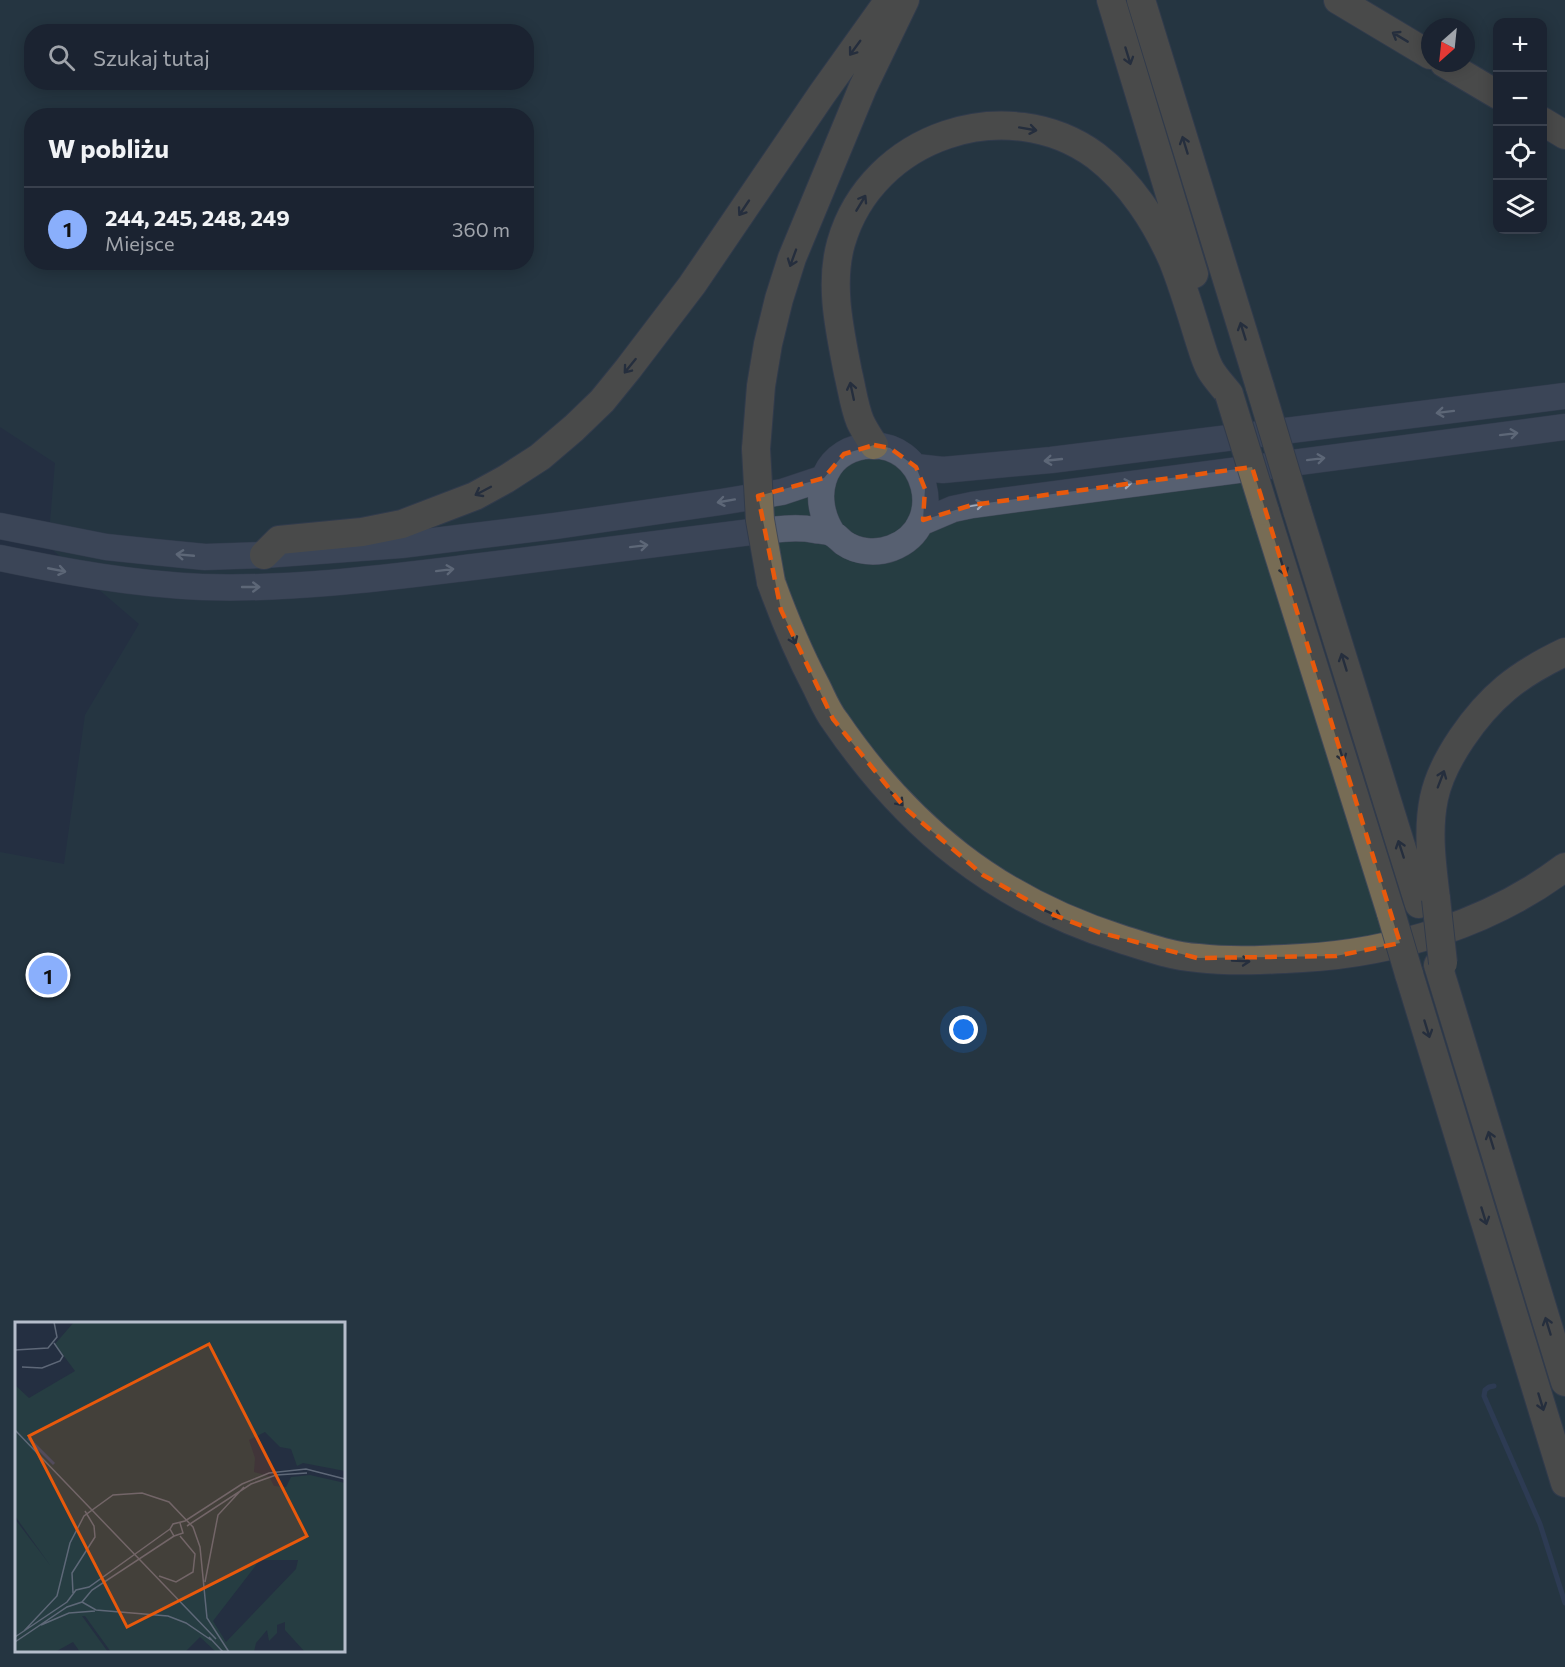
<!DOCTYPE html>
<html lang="pl">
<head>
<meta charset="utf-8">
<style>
	:root { --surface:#1b2331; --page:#282f3d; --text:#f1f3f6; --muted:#a0a4ab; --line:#39404d; --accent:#8aaffc }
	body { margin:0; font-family:Commissioner,sans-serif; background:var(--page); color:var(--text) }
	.controls { position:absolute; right:18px; top:18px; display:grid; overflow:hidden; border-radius:12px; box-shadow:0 3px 15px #0003 }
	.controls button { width:54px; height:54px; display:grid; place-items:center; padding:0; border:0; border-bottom:2px solid var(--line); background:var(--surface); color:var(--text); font:30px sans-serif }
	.compass { position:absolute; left:1421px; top:18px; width:54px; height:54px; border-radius:50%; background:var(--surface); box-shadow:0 3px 15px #0003; rotate:207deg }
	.you { position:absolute; left:964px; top:1030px; width:21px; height:21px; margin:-15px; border:4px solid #fff; border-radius:50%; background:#1a73e8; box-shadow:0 0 0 9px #1a73e833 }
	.badge { display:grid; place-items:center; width:39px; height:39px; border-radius:50%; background:var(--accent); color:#111; font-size:20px; font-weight:700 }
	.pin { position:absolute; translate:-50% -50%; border:3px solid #fff; box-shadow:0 2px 6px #0006 }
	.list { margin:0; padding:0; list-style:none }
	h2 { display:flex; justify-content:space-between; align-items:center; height:78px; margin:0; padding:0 24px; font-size:26px }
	h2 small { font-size:20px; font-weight:400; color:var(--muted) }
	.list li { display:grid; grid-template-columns:39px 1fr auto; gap:18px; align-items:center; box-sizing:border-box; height:84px; padding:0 24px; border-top:2px solid var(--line) }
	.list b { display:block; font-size:22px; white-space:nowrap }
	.list p { margin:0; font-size:20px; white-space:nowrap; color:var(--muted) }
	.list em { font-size:20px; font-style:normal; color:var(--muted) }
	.icon { flex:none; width:33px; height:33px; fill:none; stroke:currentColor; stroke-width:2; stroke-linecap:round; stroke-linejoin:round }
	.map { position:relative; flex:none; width:1565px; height:1667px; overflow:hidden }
	.search { position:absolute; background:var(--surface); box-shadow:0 3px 15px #0003; left:24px; top:24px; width:510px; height:66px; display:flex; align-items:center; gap:15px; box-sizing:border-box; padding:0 21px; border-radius:24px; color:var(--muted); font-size:22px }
	.panel { position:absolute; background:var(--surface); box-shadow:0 3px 15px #0003; left:24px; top:108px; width:510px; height:162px; border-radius:24px }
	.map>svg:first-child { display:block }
</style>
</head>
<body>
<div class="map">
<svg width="1565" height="1667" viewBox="0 0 1565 1667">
	<rect width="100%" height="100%" fill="#242f41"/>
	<!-- green -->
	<path fill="#263d42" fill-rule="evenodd" d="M 0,0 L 1565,0 L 1565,1667 L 0,1667 L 0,852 L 64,864 L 85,715 L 139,624 L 48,546 L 55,463 L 0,427 ZM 1498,22 L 1542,22 L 1542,230 L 1498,230 ZM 1430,27 L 1466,27 L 1466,63 L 1430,63 ZM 32,32 L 526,32 L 526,82 L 32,82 ZM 32,116 L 526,116 L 526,262 L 32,262 ZM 16,1324 L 344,1324 L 344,1650 L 16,1650 Z"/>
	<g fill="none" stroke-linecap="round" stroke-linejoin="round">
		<!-- stream -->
		<path stroke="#384969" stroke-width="5" d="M 1494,1386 L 1489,1387 L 1485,1390 L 1484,1396 L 1540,1524 L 1565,1603"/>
		<!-- major casing -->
		<g stroke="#424a5a" stroke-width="27">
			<path id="major" d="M 916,467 L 943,470 L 1051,460 L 1565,396
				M 920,523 L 953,509 L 972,505 L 1565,427
				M 0,526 L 106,547 L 154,552 L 205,557 L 264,555 L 401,545 L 555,526 L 721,502 L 782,492 L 824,478
				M 0,558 C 67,572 133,584 202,587 C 292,590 383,578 473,567 C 566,555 659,544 751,532 C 772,530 795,526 815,530 C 820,531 828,531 833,534 C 837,536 840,540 844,543 C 857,552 876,554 892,548 C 950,526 927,438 865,446 C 820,453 810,500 833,534"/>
		</g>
		<!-- highway casing -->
		<g stroke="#414958" stroke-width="30">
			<path id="highway" d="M 1111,0 L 1194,274
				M 1141,0 L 1260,387
				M 1338,0 L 1430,55
				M 1444,63 L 1498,95
				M 1542,121 L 1565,135
				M 874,445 C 869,437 864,430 860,421 C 854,406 852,389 848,373 C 840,331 829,285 841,243 C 872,135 1007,91 1096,156 C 1130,182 1156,222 1173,261 C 1183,286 1191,313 1199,339 C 1202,348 1205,360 1210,369 C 1215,378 1223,386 1229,394
				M 756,449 L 761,386 L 768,344 L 779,299 L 792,258 L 863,87 L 905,0
				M 1297,510 L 1419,904
				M 1265,511 L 1391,913
				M 264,555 L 279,540 L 362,532 L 402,524 L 475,496 L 506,479 L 540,457 L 574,428 L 602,401 L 628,369 L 692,285 L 822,94 L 889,0
				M 771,582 C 784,618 798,652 816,686 C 822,698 827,711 835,721 C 908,828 997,900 1121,939 C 1146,947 1171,956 1198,958 C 1232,962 1267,960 1302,958 C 1394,953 1491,923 1565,867
				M 1436,899 C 1432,866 1427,831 1434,798 C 1442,760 1476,713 1506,688 C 1524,673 1544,662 1565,652
				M 1438,965 L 1565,1382
				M 1409,974 L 1565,1483"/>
		</g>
		<!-- major -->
		<use href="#major" stroke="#576071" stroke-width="26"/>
		<!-- highway -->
		<use href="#highway" stroke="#776c55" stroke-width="28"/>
		<!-- highway-bridge casing -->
		<g stroke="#414958" stroke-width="30" stroke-linecap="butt">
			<path id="highway-bridge" d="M 1260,387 L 1297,510
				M 1229,394 L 1265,511
				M 756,449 L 760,520 L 771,582
				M 1436,899 L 1443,963
				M 1391,913 L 1409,974"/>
		</g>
		<!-- highway-bridge -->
		<use href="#highway-bridge" stroke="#776c55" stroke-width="28"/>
	</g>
	<!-- one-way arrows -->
	<defs><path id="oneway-shaft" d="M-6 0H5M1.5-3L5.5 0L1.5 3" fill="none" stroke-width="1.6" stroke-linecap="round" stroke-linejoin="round" transform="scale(1.5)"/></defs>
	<g stroke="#272d39">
		<use href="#oneway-shaft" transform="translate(1400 37) rotate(-149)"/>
		<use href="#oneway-shaft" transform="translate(855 48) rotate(126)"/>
		<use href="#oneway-shaft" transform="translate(1128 56) rotate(73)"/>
		<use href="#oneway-shaft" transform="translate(1028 129) rotate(10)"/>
		<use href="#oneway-shaft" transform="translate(1185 145) rotate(-107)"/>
		<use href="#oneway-shaft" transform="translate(861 203) rotate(-59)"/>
		<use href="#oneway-shaft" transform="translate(744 208) rotate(124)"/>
		<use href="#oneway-shaft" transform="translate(793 258) rotate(110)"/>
		<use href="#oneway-shaft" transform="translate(1243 331) rotate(-107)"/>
		<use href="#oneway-shaft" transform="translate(630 366) rotate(129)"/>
		<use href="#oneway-shaft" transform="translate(852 391) rotate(-102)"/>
		<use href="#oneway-shaft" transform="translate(483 491) rotate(152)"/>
		<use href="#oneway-shaft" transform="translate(1283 567) rotate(73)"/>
		<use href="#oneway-shaft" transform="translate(792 636) rotate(67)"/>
		<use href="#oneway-shaft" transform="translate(1344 662) rotate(-107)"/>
		<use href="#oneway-shaft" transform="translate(1341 753) rotate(73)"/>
		<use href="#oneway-shaft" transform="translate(1441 779) rotate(-69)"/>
		<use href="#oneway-shaft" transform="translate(897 799) rotate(48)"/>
		<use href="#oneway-shaft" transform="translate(1401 849) rotate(-108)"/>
		<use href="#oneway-shaft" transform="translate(1053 914) rotate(24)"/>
		<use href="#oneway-shaft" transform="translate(1241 961) rotate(3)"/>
		<use href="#oneway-shaft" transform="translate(1427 1029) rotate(73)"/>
		<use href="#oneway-shaft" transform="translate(1491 1140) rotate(-107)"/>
		<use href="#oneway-shaft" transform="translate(1484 1216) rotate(73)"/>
		<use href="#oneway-shaft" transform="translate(1548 1326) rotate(-107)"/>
		<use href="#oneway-shaft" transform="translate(1541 1402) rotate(73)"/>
	</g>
	<g stroke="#a2aab9">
		<use href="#oneway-shaft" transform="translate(1445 412) rotate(173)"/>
		<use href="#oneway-shaft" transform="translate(1509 434) rotate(-7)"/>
		<use href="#oneway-shaft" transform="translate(1316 459) rotate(-7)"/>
		<use href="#oneway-shaft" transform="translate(1053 460) rotate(174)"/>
		<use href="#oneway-shaft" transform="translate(1123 484) rotate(-8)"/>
		<use href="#oneway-shaft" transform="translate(726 501) rotate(170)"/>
		<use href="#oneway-shaft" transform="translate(975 505) rotate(-10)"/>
		<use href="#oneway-shaft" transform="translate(639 546) rotate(-7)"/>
		<use href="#oneway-shaft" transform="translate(185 555) rotate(-175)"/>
		<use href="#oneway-shaft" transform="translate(57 570) rotate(11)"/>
		<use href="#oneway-shaft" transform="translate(445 570) rotate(-7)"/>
		<use href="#oneway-shaft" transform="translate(251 587)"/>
	</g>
	<!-- marked area -->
	<path d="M0 0H1565V1667H0ZM 874,445 L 890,448 L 916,467 L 925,489 L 923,520 L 972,505 L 1252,467 L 1400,943 L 1336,956 L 1197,958 L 1098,932 L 1054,915 L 983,875 L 905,808 L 833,719 L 781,610 L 758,496 L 824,478 L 844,454 Z" fill="#242f41" fill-opacity=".55" fill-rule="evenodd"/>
	<path fill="none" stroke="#e8590c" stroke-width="4.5" stroke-dasharray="12 8" stroke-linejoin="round" d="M 874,445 L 890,448 L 916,467 L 925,489 L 923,520 L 972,505 L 1252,467 L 1400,943 L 1336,956 L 1197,958 L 1098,932 L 1054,915 L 983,875 L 905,808 L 833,719 L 781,610 L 758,496 L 824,478 L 844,454 Z"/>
	<!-- overview -->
	<g transform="translate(15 1322)">
		<rect width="330" height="330" fill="#242f41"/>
		<path d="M 59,0 L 330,0 L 330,149 L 288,141 L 282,144 L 276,127 L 265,125 L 250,110 L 234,118 L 240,136 L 239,150 L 254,154 L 259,164 L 271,165 L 276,155 L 295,153 L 330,161 L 330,330 L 290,330 L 270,308 L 270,300 L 262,303 L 262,311 L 254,319 L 252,308 L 241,321 L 239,330 L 201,330 L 185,315 L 170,330 L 96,330 L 70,294 L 67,294 L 93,330 L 65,330 L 58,320 L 40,330 L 0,330 L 0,197 L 35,243 L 0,194 L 0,63 L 14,76 L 60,49 L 40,22 ZM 245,238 L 283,238 L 281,247 L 211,320 L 198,299 Z" fill="#263d42" fill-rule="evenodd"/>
		<path fill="none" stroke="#384969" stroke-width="3" d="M 13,116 L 39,142"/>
		<path fill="none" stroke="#5e6878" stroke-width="1.5" d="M 0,28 L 33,26 L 42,15 L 39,0M 7,45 L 27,46 L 45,39 L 48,34 L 39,21M 0,108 L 201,317M 165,201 L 168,211 L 159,214 L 155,207 L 158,202 L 170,199 L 227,162 L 254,151 L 291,147 L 330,157M 172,204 L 236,162 L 261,153 L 292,151M 144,254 L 161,260 L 178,250 L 180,232 L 165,214M 190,260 L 203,193 L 229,165M 58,271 L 57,251 L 80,215 L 79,204 L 70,189M 67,280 L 81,288 L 153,294 L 171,301 L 196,318M 26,303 L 54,291 L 80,289M 9,309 L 42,274 L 55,221 L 69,194 L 98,173 L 127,171 L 154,180 L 178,205 L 185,225 L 192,296 L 214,330M 0,315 L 52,280 L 61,268 L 74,265 L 155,207M 194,315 L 208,330M 0,320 L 52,285 L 67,280 L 77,268 L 159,214"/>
		<path fill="#e8590c" fill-opacity="0.15" stroke="#e8590c" stroke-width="3" d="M 194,22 L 292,214 L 112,305 L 14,114 Z"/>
		<rect width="330" height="330" fill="none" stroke="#b5bdcb" stroke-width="3"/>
	</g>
</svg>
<div class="controls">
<button>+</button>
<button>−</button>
<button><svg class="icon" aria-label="locate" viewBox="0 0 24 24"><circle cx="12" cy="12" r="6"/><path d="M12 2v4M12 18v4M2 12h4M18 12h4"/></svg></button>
<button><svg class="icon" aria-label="layers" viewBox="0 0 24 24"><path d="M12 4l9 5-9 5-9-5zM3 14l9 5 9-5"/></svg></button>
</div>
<svg class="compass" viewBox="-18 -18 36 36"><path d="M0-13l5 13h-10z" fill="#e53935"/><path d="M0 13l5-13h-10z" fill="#a0a4ab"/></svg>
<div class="you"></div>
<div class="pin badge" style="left:48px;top:975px">1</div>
<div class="search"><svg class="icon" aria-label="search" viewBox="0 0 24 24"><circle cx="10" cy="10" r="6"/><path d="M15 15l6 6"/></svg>Szukaj tutaj</div>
<section class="panel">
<h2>W pobliżu<small></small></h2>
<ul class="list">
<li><span class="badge">1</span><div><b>244, 245, 248, 249</b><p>Miejsce</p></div><em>360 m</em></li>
</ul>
</section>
</div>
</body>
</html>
